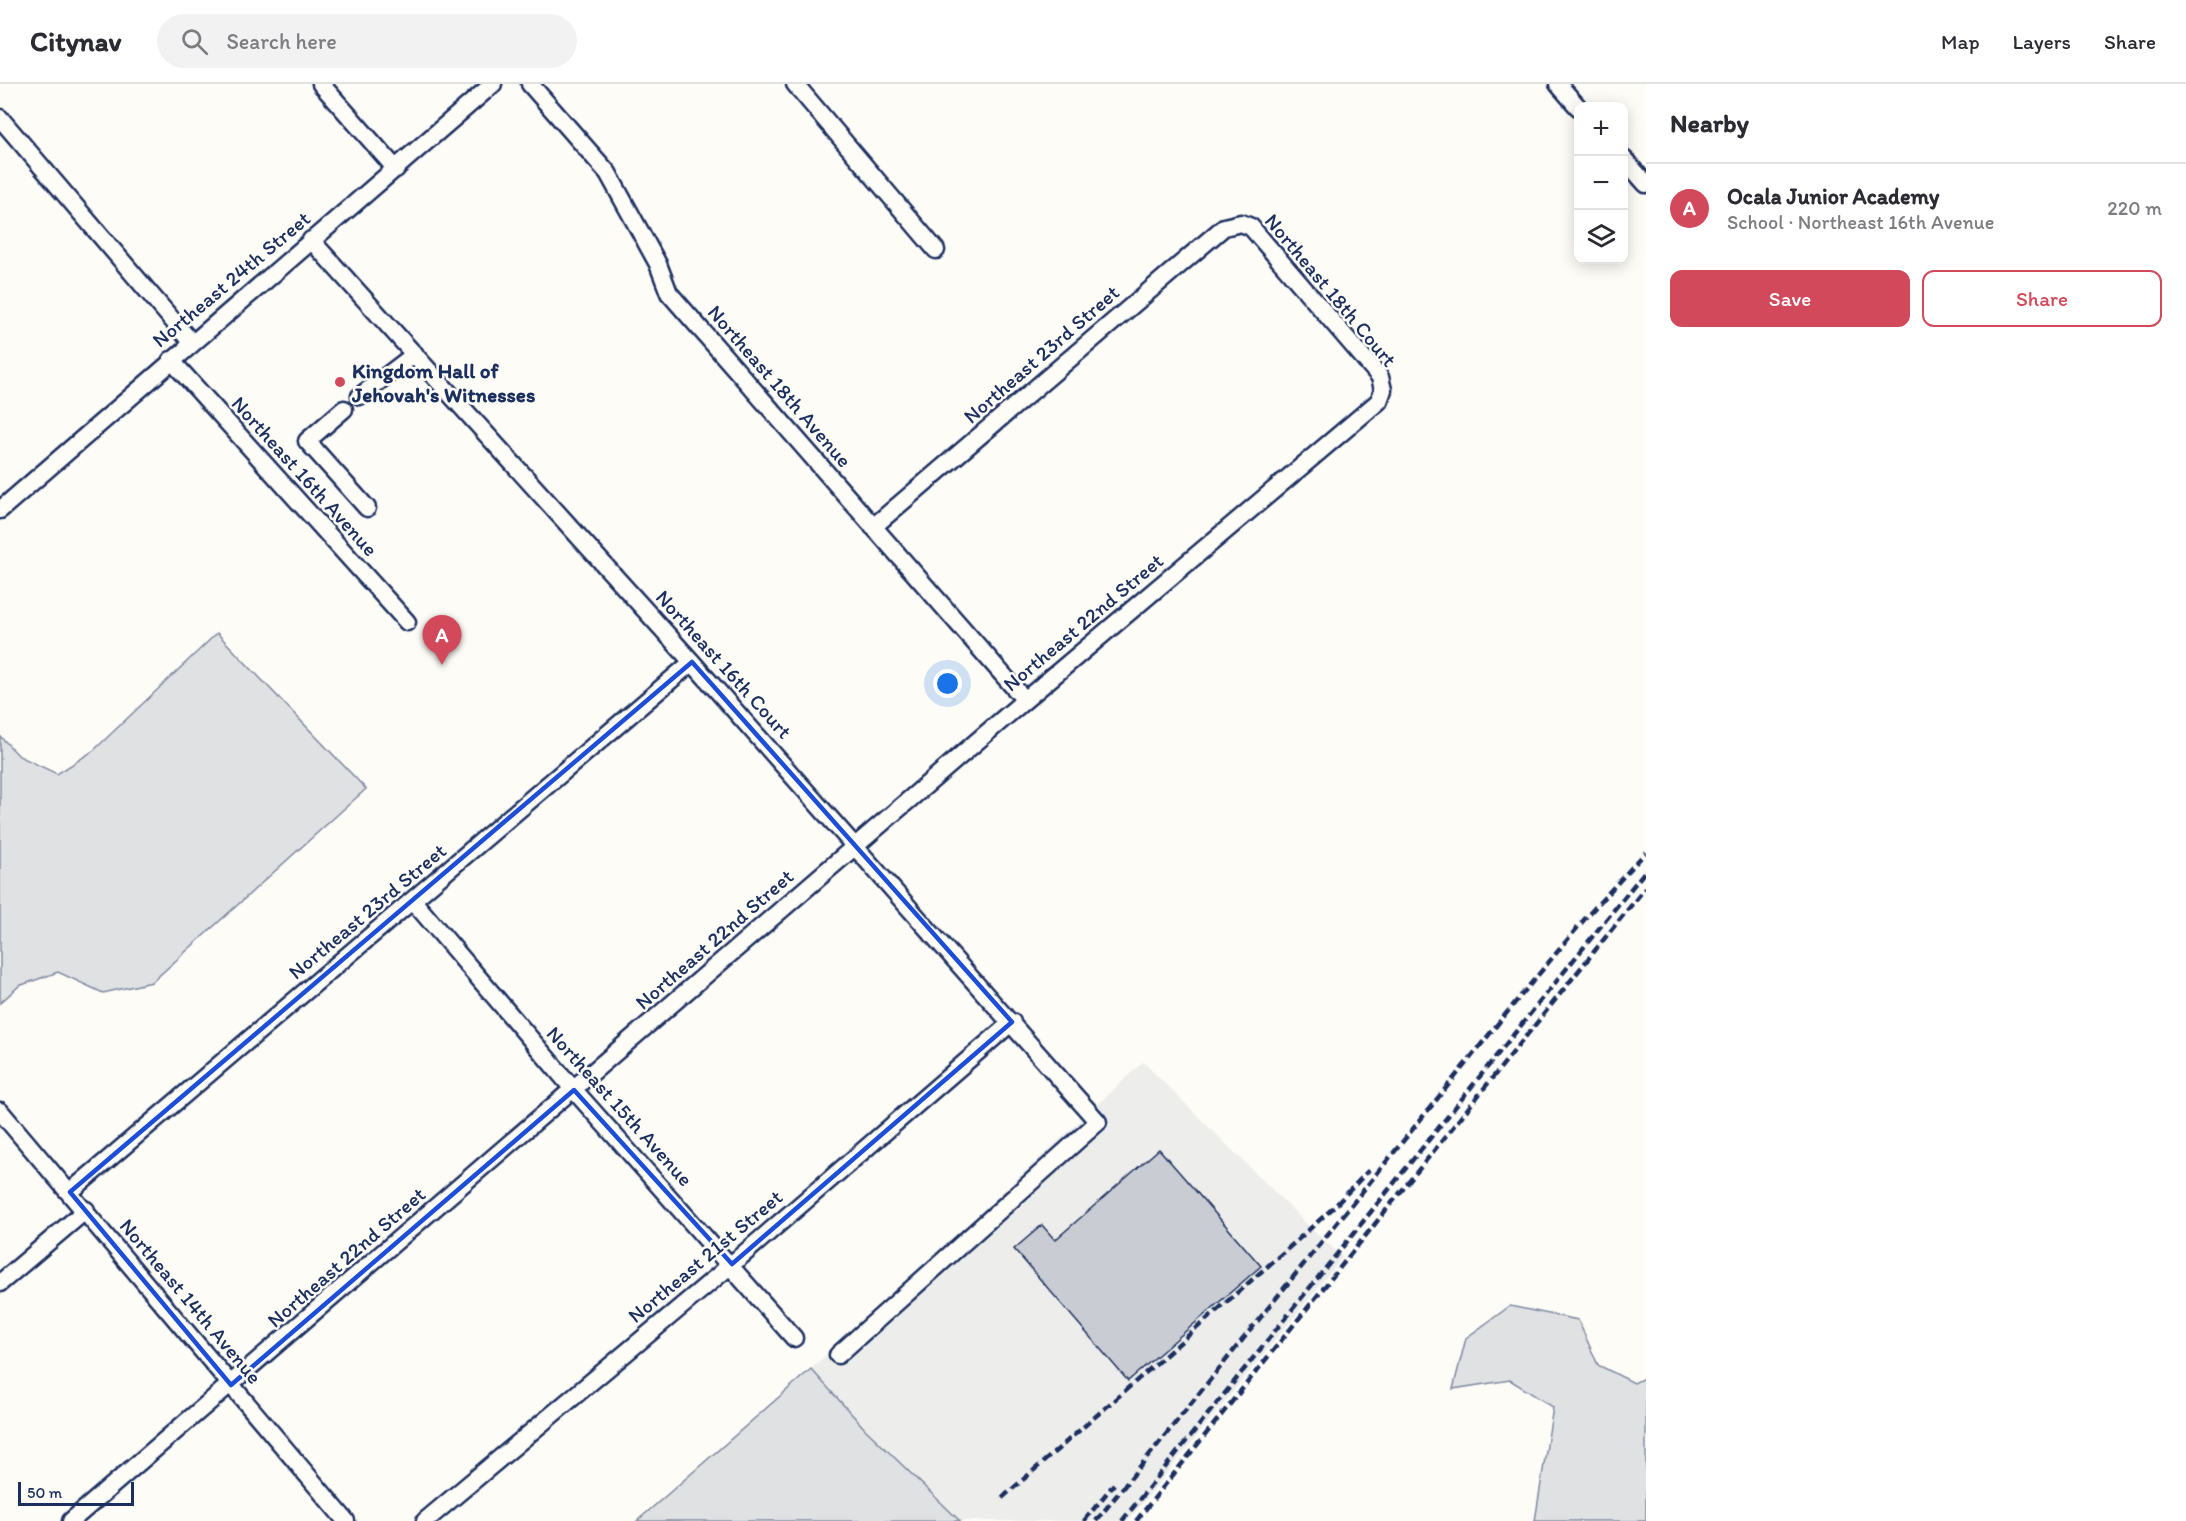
<!DOCTYPE html>
<html lang="en">
<head>
<meta charset="utf-8">
<style>
	:root { --surface:#fff; --page:#f2f2f3; --text:#2b2b33; --muted:#7c7c81; --line:#e1e1e2; --accent:#d1495b }
	body { margin:0; font-family:Itim,sans-serif; background:var(--page); color:var(--text) }
	.controls { position:absolute; right:18px; top:18px; display:grid; overflow:hidden; border-radius:12px; box-shadow:0 3px 15px #0003 }
	.controls button { width:54px; height:54px; display:grid; place-items:center; padding:0; border:0; border-bottom:2px solid var(--line); background:var(--surface); color:var(--text); font:30px sans-serif }
	.scale { position:absolute; left:18px; bottom:15px; width:116px; box-sizing:border-box; padding-left:6px; border:3px solid #1b2f5e; border-top:0; font-size:16px; line-height:21px; white-space:nowrap; color:#1b2f5e; -webkit-text-stroke:4px #fdfcf7; paint-order:stroke }
	.you { position:absolute; left:948px; top:600px; width:21px; height:21px; margin:-15px; border:4px solid #fff; border-radius:50%; background:#1a73e8; box-shadow:0 0 0 9px #1a73e833 }
	.badge { display:grid; place-items:center; width:39px; height:39px; border-radius:50%; background:var(--accent); color:#fff; font-size:20px; font-weight:700 }
	.pin { position:absolute; translate:-50% -50px; filter:drop-shadow(0 2px 3px #0008) }
	.pin::after { content:''; position:absolute; top:32px; width:21px; height:18px; background:inherit; clip-path:polygon(0 0,100% 0,50% 100%) }
	.list { margin:0; padding:0; list-style:none }
	h2 { display:flex; justify-content:space-between; align-items:center; height:78px; margin:0; padding:0 24px; font-size:26px }
	h2 small { font-size:20px; font-weight:400; color:var(--muted) }
	.list li { display:grid; grid-template-columns:39px 1fr auto; gap:18px; align-items:center; box-sizing:border-box; height:90px; padding:0 24px; border-top:2px solid var(--line) }
	.list b { display:block; font-size:22px; white-space:nowrap }
	.list p { margin:0; font-size:20px; white-space:nowrap; color:var(--muted) }
	.list em { font-size:20px; font-style:normal; color:var(--muted) }
	.actions { display:flex; gap:12px; padding:18px 24px }
	.actions a { flex:1; padding:14px 0; border:2px solid var(--accent); border-radius:12px; text-align:center; font-size:21px; color:var(--accent) }
	.actions .main { background:var(--accent); color:#fff }
	.icon { flex:none; width:33px; height:33px; fill:none; stroke:currentColor; stroke-width:2; stroke-linecap:round; stroke-linejoin:round }
	.map { position:relative; flex:none; width:1646px; height:1437px; overflow:hidden }
	header { display:flex; align-items:center; gap:36px; box-sizing:border-box; height:84px; padding:0 30px; background:var(--surface); border-bottom:2px solid var(--line) }
	header strong { font-size:28px }
	nav { display:flex; gap:33px; margin-inline-start:auto; font-size:21px }
	.search { width:420px; height:54px; background:var(--page); display:flex; align-items:center; gap:15px; box-sizing:border-box; padding:0 21px; border-radius:33px; color:var(--muted); font-size:22px }
	main { display:flex }
	aside { flex:1; background:var(--surface) }
	.map>svg:first-child { display:block }
</style>
</head>
<body>
<header>
<strong>Citynav</strong>
<div class="search"><svg class="icon" aria-label="search" viewBox="0 0 24 24"><circle cx="10" cy="10" r="6"/><path d="M15 15l6 6"/></svg>Search here</div>
<nav><a>Map</a><a>Layers</a><a>Share</a></nav>
</header>
<main>
<div class="map">
<svg width="1646" height="1437" viewBox="0 0 1646 1437">
	<rect width="100%" height="100%" fill="#fdfcf7"/>
	<filter id="ink" filterUnits="userSpaceOnUse"><feTurbulence type="fractalNoise" baseFrequency=".0167" numOctaves="2"/><feDisplacementMap in="SourceGraphic" scale="12" xChannelSelector="R" yChannelSelector="G"/><feConvolveMatrix kernelMatrix="1 2 1 2 8 2 1 2 1" color-interpolation-filters="sRGB"/></filter>
	<g filter="url(#ink)">
		<!-- built -->
		<path fill="#edeeec" d="M 1143,978 L 1310,1143 L 1343,1173 L 1128,1437 L 960,1437 L 866,1346 L 811,1285 L 1084,1033 L 1098,1050 L 1110,1040 L 1095,1023 Z"/>
		<!-- green -->
		<path fill="#e0e1e3" stroke="#7e88a0" stroke-width="1.5" d="M 217,549 L 366,705 L 152,898 L 103,909 L 58,888 L 19,902 L 0,919 L 0,652 L 19,672 L 57,690 L 93,667 Z
			M 1510,1222 L 1578,1236 L 1598,1281 L 1634,1299 L 1646,1293 L 1646,1437 L 1535,1437 L 1553,1323 L 1510,1296 L 1453,1305 L 1466,1254 Z
			M 811,1285 L 866,1346 L 960,1437 L 637,1437 Z"/>
		<!-- building -->
		<path fill="#c9ccd3" stroke="#1b2f5e" stroke-width="1.5" d="M 1159,1065 L 1261,1182 L 1128,1297 L 1014,1165 L 1042,1141 L 1055,1156 Z"/>
		<g fill="none" stroke-linecap="round" stroke-linejoin="round">
			<!-- minor casing -->
			<g stroke="#1b2f5e" stroke-width="21">
				<path id="minor" d="M 321,0 L 396,85
					M 530,0 L 608,89 L 658,180 L 669,209 L 1025,616
					M 795,0 L 936,166
					M 1558,0 L 1578,23
					M 0,34 L 192,259
					M 1624,75 L 1646,100
					M 311,156 L 692,578 L 1098,1038 L 838,1271
					M 171,276 L 407,538
					M 360,312 L 415,270
					M 344,325 L 307,357 L 367,424
					M 0,426 L 493,0
					M 414,818 L 574,1006 L 794,1254
					M 0,1027 L 346,1437
					M 70,1108 L 692,578
					M 0,1199 L 86,1126
					M 71,1437 L 1025,616 L 1379,317 L 1383,306 L 1380,293 L 1251,143 L 1241,139 L 1224,143 L 873,443
					M 425,1437 L 732,1180 L 1012,938"/>
			</g>
			<!-- minor -->
			<use href="#minor" stroke="#fdfcf7" stroke-width="16"/>
			<!-- rail -->
			<path stroke="#1b2f5e" stroke-width="4.5" stroke-dasharray="9 4.5" stroke-linecap="butt" d="M 1002,1414 L 1293,1160 L 1334,1123 L 1369,1086
				M 1084,1437 L 1114,1400
				M 1096,1437 L 1509,926 L 1588,831 L 1646,768
				M 1122,1437 L 1646,786
				M 1136,1437 L 1646,803"/>
		</g>
	</g>
	<!-- marked area -->
	<path fill="none" stroke="#1d4ed8" stroke-width="4.5" stroke-linejoin="round" d="M 692,578 L 1012,938 L 732,1180 L 574,1006 L 231,1301 L 70,1108 Z"/>
	<!-- markers -->
	<circle fill="#d1495b" stroke="#fdfcf7" stroke-width="2" cx="340" cy="298" r="6"/>
	<g text-anchor="middle" dominant-baseline="central" stroke-width="5" stroke-linejoin="round" paint-order="stroke">
		<!-- street labels -->
		<g font-size="21" fill="#1b2f5e" stroke="#fdfcf7">
			<text transform="translate(231 195) rotate(-40)">Northeast 24th Street</text>
			<text transform="translate(1331 206) rotate(50)">Northeast 18th Court</text>
			<text transform="translate(1041 270) rotate(-41)">Northeast 23rd Street</text>
			<text transform="translate(780 302) rotate(49)">Northeast 18th Avenue</text>
			<text transform="translate(305 392) rotate(48)">Northeast 16th Avenue</text>
			<text transform="translate(1083 538) rotate(-40)">Northeast 22nd Street</text>
			<text transform="translate(724 580) rotate(48)">Northeast 16th Court</text>
			<text transform="translate(367 827) rotate(-40)">Northeast 23rd Street</text>
			<text transform="translate(714 855) rotate(-41)">Northeast 22nd Street</text>
			<text transform="translate(620 1022) rotate(48)">Northeast 15th Avenue</text>
			<text transform="translate(705 1172) rotate(-40)">Northeast 21st Street</text>
			<text transform="translate(346 1173) rotate(-41)">Northeast 22nd Street</text>
			<text transform="translate(191 1217) rotate(50)">Northeast 14th Avenue</text>
		</g>
		<!-- poi labels -->
		<g font-size="21" font-weight="bold" fill="#1b2f5e" stroke="#fdfcf7" text-anchor="start">
			<text x="352" y="286">Kingdom Hall of<tspan x="352" dy="24">Jehovah's Witnesses</tspan></text>
		</g>
	</g>
</svg>
<div class="controls">
<button>+</button>
<button>−</button>
<button><svg class="icon" aria-label="layers" viewBox="0 0 24 24"><path d="M12 4l9 5-9 5-9-5zM3 14l9 5 9-5"/></svg></button>
</div>
<div class="scale">50 m</div>
<div class="you"></div>
<div class="pin badge" style="left:442px;top:581px">A</div>
</div>
<aside>
<h2>Nearby<small></small></h2>
<ul class="list">
<li><span class="badge">A</span><div><b>Ocala Junior Academy</b><p>School · Northeast 16th Avenue</p></div><em>220 m</em></li>
</ul>
<div class="actions"><a class="main">Save</a><a>Share</a></div>
</aside>
</main>
</body>
</html>
